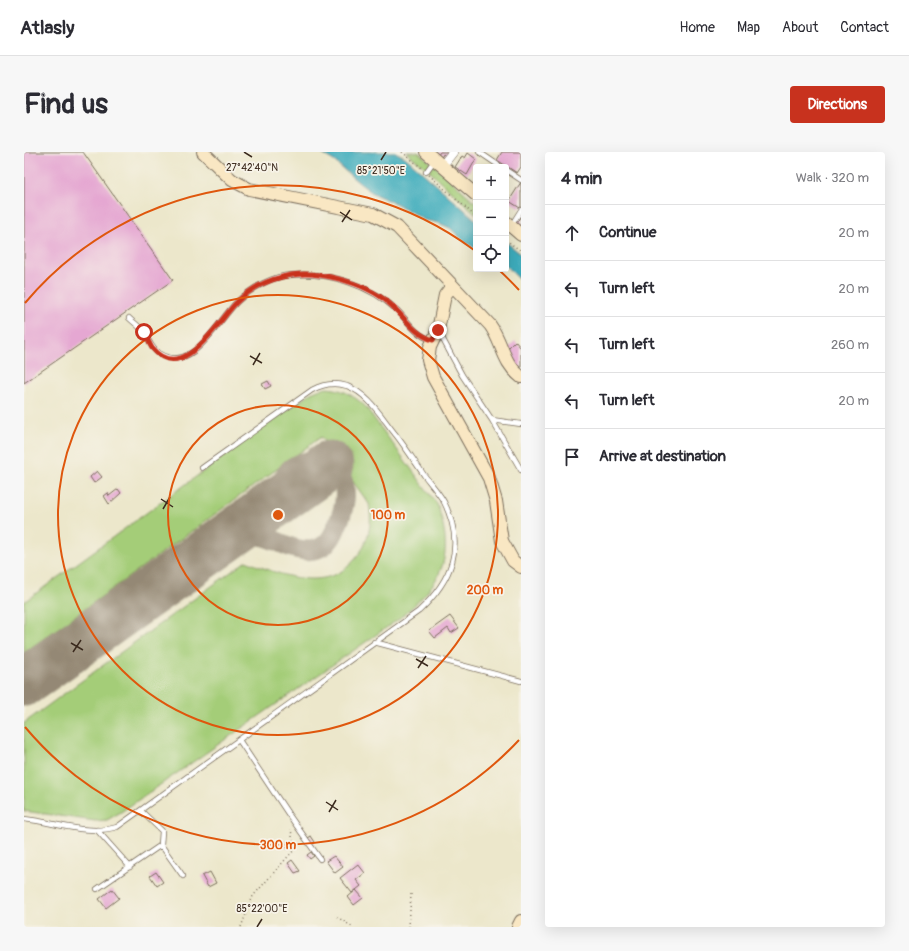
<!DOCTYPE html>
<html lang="en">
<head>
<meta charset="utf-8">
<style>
	:root { --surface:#fff; --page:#f7f7f7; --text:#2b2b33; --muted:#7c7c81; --line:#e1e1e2; --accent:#c8321e }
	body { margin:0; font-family:Pangolin,sans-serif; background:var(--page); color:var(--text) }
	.controls { position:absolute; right:12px; top:12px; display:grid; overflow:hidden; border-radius:4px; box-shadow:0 4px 16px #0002 }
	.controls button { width:36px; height:36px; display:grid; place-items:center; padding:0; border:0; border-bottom:1px solid var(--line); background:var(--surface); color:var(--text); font:20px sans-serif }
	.stop { position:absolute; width:12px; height:12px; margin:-9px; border:3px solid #c8321e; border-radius:50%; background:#fff }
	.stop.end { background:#c8321e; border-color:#fff; box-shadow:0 1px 4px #0008 }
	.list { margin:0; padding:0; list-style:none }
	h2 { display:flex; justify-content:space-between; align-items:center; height:52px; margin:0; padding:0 16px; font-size:17px }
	h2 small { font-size:13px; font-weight:400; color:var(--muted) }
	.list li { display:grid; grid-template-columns:26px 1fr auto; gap:12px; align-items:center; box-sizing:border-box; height:56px; padding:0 16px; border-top:1px solid var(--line) }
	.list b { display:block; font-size:15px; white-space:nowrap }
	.list em { font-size:13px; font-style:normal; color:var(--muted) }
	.icon { flex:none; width:22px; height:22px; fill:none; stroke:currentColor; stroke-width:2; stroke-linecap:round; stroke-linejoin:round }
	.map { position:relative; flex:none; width:497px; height:775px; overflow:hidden; border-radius:4px }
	header { display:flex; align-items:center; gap:24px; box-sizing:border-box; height:56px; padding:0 20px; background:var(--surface); border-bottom:1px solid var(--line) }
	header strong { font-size:19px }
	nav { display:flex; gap:22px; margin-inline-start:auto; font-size:14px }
	.intro { display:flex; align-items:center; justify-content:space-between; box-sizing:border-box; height:96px; padding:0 24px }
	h1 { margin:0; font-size:28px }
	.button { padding:10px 18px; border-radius:4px; background:var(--accent); color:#fff; font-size:14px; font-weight:700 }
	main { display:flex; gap:24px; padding:0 24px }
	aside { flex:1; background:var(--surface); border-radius:4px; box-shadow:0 4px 16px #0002 }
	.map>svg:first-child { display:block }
</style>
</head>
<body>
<header>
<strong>Atlasly</strong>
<nav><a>Home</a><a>Map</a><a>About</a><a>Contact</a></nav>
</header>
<div class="intro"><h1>Find us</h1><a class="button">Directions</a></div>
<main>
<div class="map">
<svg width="497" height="775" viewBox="0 0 497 775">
	<rect width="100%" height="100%" fill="#f7f3e8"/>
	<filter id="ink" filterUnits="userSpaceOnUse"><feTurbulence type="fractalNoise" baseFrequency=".025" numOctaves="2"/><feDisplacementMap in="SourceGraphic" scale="8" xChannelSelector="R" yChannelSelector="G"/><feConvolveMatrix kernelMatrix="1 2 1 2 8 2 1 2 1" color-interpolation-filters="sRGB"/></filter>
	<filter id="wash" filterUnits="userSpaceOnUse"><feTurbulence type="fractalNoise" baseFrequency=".012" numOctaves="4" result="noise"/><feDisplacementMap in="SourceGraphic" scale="16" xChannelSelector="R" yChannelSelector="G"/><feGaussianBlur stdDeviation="0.9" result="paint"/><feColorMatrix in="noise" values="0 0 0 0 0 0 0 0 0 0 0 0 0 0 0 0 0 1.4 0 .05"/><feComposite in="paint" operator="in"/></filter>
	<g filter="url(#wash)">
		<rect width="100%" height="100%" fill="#ece7cb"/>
		<!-- green -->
		<path fill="#a4cd78" stroke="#707c4b" d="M 382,0 L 394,0 L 407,11 L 402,16 Z
			M 410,13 L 452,51 L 452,62 L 405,19 Z
			M 299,236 C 317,236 328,242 341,254 L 413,352 C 433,409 416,433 372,469 L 97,660 L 83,668 L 71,669 L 0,659 L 0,571 L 222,409 C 261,425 309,444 337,399 C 346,383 348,369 345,352 L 297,285 L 0,501 L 0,450 L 287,241 Z"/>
		<!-- water -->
		<path fill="#3eacbc" stroke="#3c6b6d" d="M 295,0 L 371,0 L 381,5 L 452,68 L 452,97 L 441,90 L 426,76 L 415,71 L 400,68 L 373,52 L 350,42 L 334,30 L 310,9 Z
			M 482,90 L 497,102 L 497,129 L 482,114 Z"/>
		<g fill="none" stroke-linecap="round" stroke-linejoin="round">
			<!-- taxiway -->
			<path stroke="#948874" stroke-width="20" d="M 204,386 C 215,385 227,381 237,384 C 257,388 272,403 293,397 C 306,393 310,381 315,369 C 324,347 326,316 296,310 C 285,308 276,310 267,316 C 259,323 257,334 252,343 C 248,350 242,356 237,362"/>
			<!-- runway -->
			<path stroke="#948874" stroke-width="49" d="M 0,530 L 305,313"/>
		</g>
		<g id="blocks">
			<!-- building -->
			<path fill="#e5a7d2" d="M 0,0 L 59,0 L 149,128 L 0,231 Z
				M 416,0 L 426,0 L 423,5 L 419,2 L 417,6 L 413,4 Z
				M 478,0 L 497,0 L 497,15 L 493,21 L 473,8 Z
				M 444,1 L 452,7 L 443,23 L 431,15 L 438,4 L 441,6 Z
				M 497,30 L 497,55 L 496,56 L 485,49 Z
				M 496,65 L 497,66 L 497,77 L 491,73 Z
				M 491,189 L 497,196 L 497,220 L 482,198 Z
				M 244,229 L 247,234 L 241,237 L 238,232 Z
				M 73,319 L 78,325 L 70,331 L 66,325 Z
				M 94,337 L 97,341 L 85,352 L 80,344 L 84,341 L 85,344 Z
				M 426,464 L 435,476 L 427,481 L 424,476 L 411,486 L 405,479 Z
				M 287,684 L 291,690 L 288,692 L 284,686 Z
				M 262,689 L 267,695 L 264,697 L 259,691 Z
				M 287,700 L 290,704 L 286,707 L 283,703 Z
				M 310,704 L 319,715 L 311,721 L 302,709 Z
				M 268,708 L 276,719 L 271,721 L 264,711 Z
				M 334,712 L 341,721 L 332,728 L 337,734 L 328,741 L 316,726 Z
				M 132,720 L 139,730 L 133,734 L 126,724 Z
				M 186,720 L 192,731 L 184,735 L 178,724 Z
				M 88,737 L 95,746 L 82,756 L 75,747 Z
				M 332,738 L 339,746 L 330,753 L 324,745 Z"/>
		</g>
	</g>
	<g filter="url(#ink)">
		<use href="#blocks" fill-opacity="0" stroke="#796c5b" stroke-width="1"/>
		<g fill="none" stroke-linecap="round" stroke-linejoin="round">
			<!-- lane casing -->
			<g stroke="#796c5b" stroke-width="6">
				<path id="lane" d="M 455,0 L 477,15
					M 482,18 L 497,28
					M 402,20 L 410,9
					M 487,74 L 497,58
					M 105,166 C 110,171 117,175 120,181 C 126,189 127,197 136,202 C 170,222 194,167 214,149 C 228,136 248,124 268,123 C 306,120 346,133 374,159 C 385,170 391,183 408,188
					M 415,180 L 438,223 L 468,268 L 497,318
					M 468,268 L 497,272
					M 350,490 L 497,529
					M 215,588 L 265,663 L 296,707
					M 0,667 C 31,670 63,684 93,675 L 395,459 C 428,428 442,394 420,350 C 415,341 407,332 400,323 C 391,310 382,296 372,283 C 358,266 345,242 323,234 C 310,230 299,232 288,238 L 178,316
					M 73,678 L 106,715
					M 137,693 L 159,724
					M 73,737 L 137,693 L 138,679 L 117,659"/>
			</g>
			<!-- street casing -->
			<g stroke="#796c5b" stroke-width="10">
				<path id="street" d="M 418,14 L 429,0"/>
			</g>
			<!-- secondary casing -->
			<g stroke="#796c5b" stroke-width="14">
				<path id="secondary" d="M 179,0 L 208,28 L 225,37 L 349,62 L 373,75 L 466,173 C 479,191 478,210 497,225
					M 402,0 L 452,43
					M 482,70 L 497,83
					M 431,136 L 425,138 L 421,143 L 414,178 L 406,195 L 404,208 L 409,225 L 465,326 L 472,349 L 478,389 L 489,409 L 497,415
					M 494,775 L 497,769"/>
			</g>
			<!-- path -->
			<path stroke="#796c5b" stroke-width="1.5" stroke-dasharray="1 3" stroke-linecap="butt" d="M 378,0 L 398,16
				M 405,23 L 452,65
				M 482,88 L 497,99
				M 313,765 L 329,775
				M 217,775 L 229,744 L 270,698 L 267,677
				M 385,775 L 387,742"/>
			<!-- lane -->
			<use href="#lane" stroke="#fff" stroke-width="4.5"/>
			<!-- street -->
			<use href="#street" stroke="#fff" stroke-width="9"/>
			<!-- secondary -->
			<use href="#secondary" stroke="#f9e7c3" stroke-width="12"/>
		</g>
	</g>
	<g fill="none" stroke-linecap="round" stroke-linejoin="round" filter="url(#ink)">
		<!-- route -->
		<path stroke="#c8321e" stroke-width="5" d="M 120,180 C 123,185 125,191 128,196 C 159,234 195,167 213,150 C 225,138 241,129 258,125 C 290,116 341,130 366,152 C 381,165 389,182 409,188 L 414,178"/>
	</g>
	<!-- ticks -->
	<path fill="none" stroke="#3b2a1e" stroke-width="1.5" d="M 220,0 L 228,5M 357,8 L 362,0M 316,60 L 328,68M 318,70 L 326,58M 226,204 L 238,211M 229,213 L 236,201M 137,347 L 149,355M 139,357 L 146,345M 47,491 L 59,498M 49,500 L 57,488M 392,507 L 404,514M 394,516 L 402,504M 302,650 L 314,658M 305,660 L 312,648M 233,775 L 238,767"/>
	<!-- distance rings -->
	<g fill="none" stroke="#df570d" stroke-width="2">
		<circle cx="254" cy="363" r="110"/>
		<circle cx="254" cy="363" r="220"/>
		<path d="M495 588A330 330 0 0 1 1 575M1 151A330 330 0 0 1 450 98M475 118A330 330 0 0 1 495 138"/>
	</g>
	<g font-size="10" text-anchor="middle" fill="#3b2a1e" stroke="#f7f3e8" stroke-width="3.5" stroke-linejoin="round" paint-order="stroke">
		<text x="228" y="19">27°42'40"N</text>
		<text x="357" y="22">85°21'50"E</text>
		<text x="238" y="760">85°22'00"E</text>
	</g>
	<circle cx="254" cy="363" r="6" fill="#df570d" stroke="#f7f3e8" stroke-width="2"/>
	<g font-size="12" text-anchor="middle" font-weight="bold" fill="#df570d" stroke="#f7f3e8" stroke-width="3.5" stroke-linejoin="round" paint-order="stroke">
		<text x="364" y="367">100 m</text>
		<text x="461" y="442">200 m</text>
		<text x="254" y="697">300 m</text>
	</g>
</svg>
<div class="controls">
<button>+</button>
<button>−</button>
<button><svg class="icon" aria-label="locate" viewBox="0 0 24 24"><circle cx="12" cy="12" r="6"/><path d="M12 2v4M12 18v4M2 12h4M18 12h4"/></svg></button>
</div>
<div class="stop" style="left:120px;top:180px"></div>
<div class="stop end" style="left:414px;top:178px"></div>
</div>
<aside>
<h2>4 min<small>Walk · 320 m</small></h2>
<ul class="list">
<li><svg class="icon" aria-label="ahead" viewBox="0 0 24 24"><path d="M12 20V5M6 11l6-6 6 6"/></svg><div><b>Continue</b></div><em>20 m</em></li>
<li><svg class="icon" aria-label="left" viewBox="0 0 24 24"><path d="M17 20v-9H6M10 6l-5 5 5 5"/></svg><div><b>Turn left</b></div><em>20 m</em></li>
<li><svg class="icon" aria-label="left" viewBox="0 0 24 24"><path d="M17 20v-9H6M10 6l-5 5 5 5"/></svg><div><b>Turn left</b></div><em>260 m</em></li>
<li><svg class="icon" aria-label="left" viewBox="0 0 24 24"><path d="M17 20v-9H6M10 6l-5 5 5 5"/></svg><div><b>Turn left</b></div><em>20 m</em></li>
<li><svg class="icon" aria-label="arrive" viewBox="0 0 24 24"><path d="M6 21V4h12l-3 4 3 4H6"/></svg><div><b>Arrive at destination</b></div></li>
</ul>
</aside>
</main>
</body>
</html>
